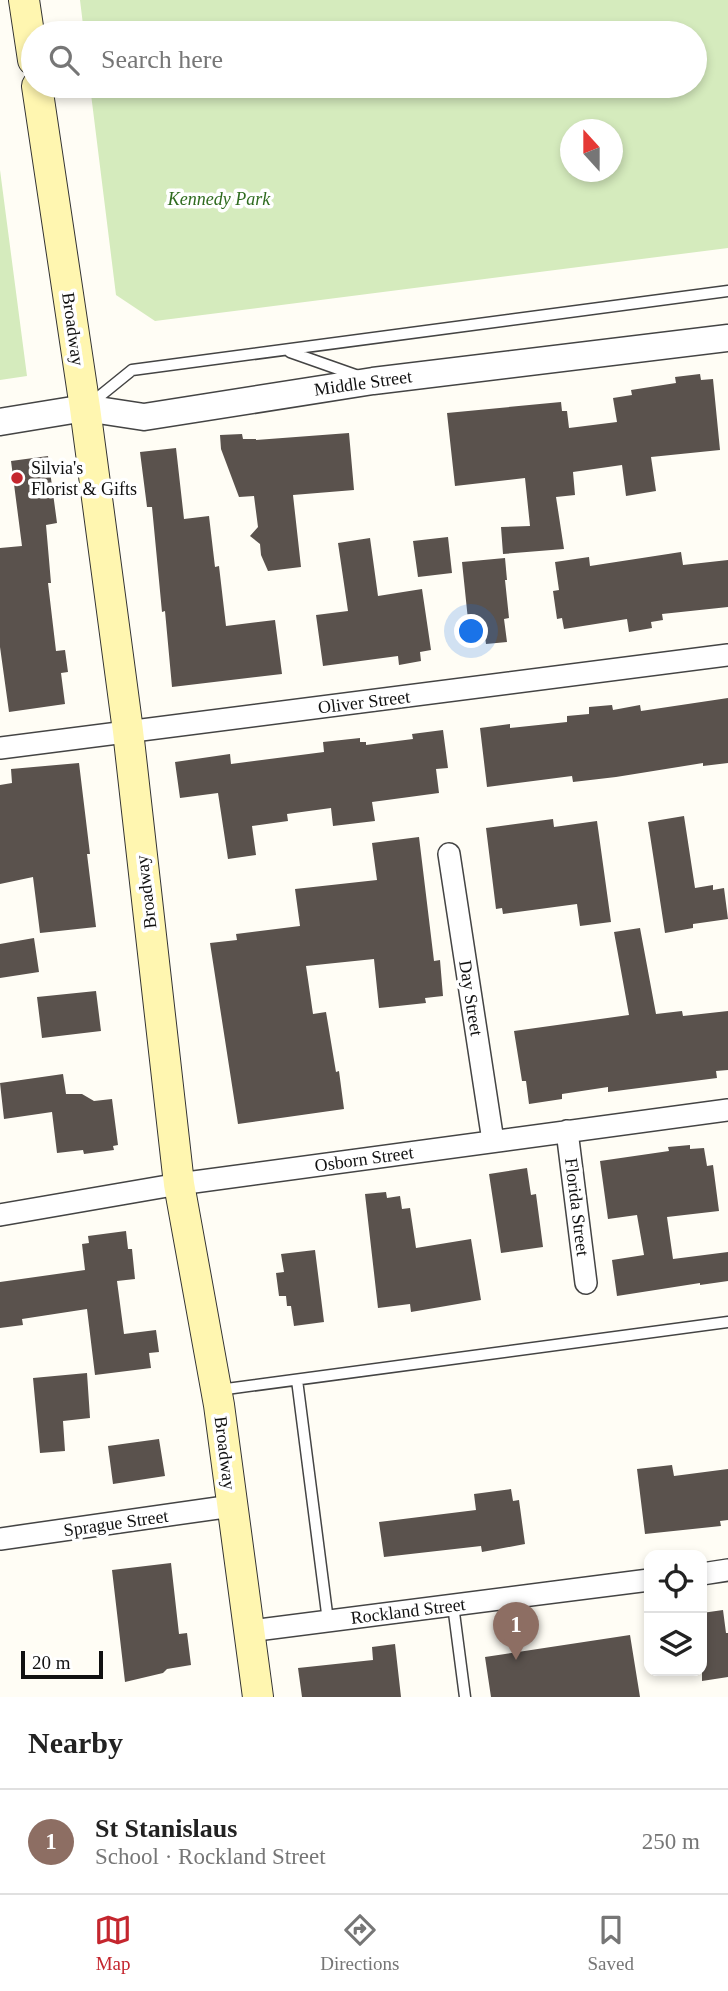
<!DOCTYPE html>
<html lang="en">
<head>
<meta charset="utf-8">
<style>
	:root { --surface:#fff; --page:#f6f6f6; --text:#222; --muted:#767676; --line:#e0e0e0; --accent:#c4262e }
	body { margin:0; font-family:"Times New Roman",serif; background:var(--page); color:var(--text) }
	.controls { position:absolute; right:21px; bottom:21px; display:grid; overflow:hidden; border-radius:14px; box-shadow:0 4px 10px #0003 }
	.controls button { width:63px; height:63px; display:grid; place-items:center; padding:0; border:0; border-bottom:2px solid var(--line); background:var(--surface); color:var(--text); font:35px sans-serif }
	.compass { position:absolute; left:560px; top:119px; width:63px; height:63px; border-radius:50%; background:var(--surface); box-shadow:0 4px 10px #0003; rotate:339deg }
	.scale { position:absolute; left:21px; bottom:18px; width:82px; box-sizing:border-box; padding-left:7px; border:4px solid #111; border-top:0; font-size:19px; line-height:24px; white-space:nowrap; color:#111; -webkit-text-stroke:5px #fff; paint-order:stroke }
	.you { position:absolute; left:472px; top:632px; width:24px; height:24px; margin:-18px; border:5px solid #fff; border-radius:50%; background:#1a73e8; box-shadow:0 0 0 10px #1a73e833 }
	.badge { display:grid; place-items:center; width:46px; height:46px; border-radius:50%; background:var(--accent); color:#fff; font-size:23px; font-weight:700 }
	.pin { position:absolute; translate:-50% -58px; filter:drop-shadow(0 2px 4px #0008) }
	.pin::after { content:''; position:absolute; top:37px; width:24px; height:21px; background:inherit; clip-path:polygon(0 0,100% 0,50% 100%) }
	.list { margin:0; padding:0; list-style:none }
	h2 { display:flex; justify-content:space-between; align-items:center; height:91px; margin:0; padding:0 28px; font-size:30px }
	h2 small { font-size:23px; font-weight:400; color:var(--muted) }
	.list li { display:grid; grid-template-columns:46px 1fr auto; gap:21px; align-items:center; box-sizing:border-box; height:105px; padding:0 28px; border-top:2px solid var(--line) }
	.list b { display:block; font-size:26px; white-space:nowrap }
	.list p { margin:0; font-size:23px; white-space:nowrap; color:var(--muted) }
	.list em { font-size:23px; font-style:normal; color:var(--muted) }
	.icon { flex:none; width:38px; height:38px; fill:none; stroke:currentColor; stroke-width:2; stroke-linecap:round; stroke-linejoin:round }
	.map { position:relative; flex:none; width:728px; height:1697px; overflow:hidden }
	.search { position:absolute; background:var(--surface); box-shadow:0 4px 10px #0003; left:21px; right:21px; top:21px; height:77px; display:flex; align-items:center; gap:18px; box-sizing:border-box; padding:0 24px; border-radius:38px; color:var(--muted); font-size:26px }
	.sheet { height:196px; background:var(--surface) }
	nav { display:flex; justify-content:space-around; align-items:center; box-sizing:border-box; height:98px; border-top:2px solid var(--line); background:var(--surface); font-size:19px; color:var(--muted) }
	nav a { display:grid; justify-items:center; gap:4px }
	nav .on { color:var(--accent) }
	.map>svg:first-child { display:block }
</style>
</head>
<body>
<div class="map">
<svg width="728" height="1697" viewBox="0 0 728 1697">
	<rect width="100%" height="100%" fill="#fffdf5"/>
	<!-- green -->
	<path fill="#d5ebbd" fill-rule="evenodd" d="M 80,0 L 728,0 L 728,248 L 155,321 L 116,295 L 90,86 L 695,86 L 695,33 L 84,33 ZM 570,130 L 612,130 L 612,172 L 570,172 Z
		M 0,170 L 27,376 L 0,380 Z"/>
	<!-- building -->
	<path fill="#5a524d" d="M 700,374 L 701,380 L 713,379 L 720,450 L 651,457 L 656,491 L 626,496 L 622,465 L 573,472 L 575,495 L 556,497 L 564,549 L 503,554 L 501,527 L 530,526 L 525,478 L 455,486 L 447,413 L 561,402 L 562,411 L 567,411 L 569,428 L 617,422 L 613,398 L 632,395 L 631,390 L 676,383 L 675,377 Z
		M 349,433 L 354,490 L 293,495 L 301,567 L 268,571 L 261,555 L 260,544 L 250,536 L 258,527 L 254,496 L 239,497 L 221,449 L 220,435 L 242,434 L 243,439 L 256,439 L 256,440 Z
		M 176,448 L 184,519 L 209,516 L 215,567 L 219,566 L 226,626 L 275,620 L 282,674 L 172,687 L 165,611 L 162,612 L 152,507 L 147,507 L 140,452 Z
		M 48,456 L 57,523 L 46,525 L 51,583 L 48,583 L 56,651 L 65,650 L 68,672 L 61,673 L 65,704 L 9,712 L 0,647 L 0,548 L 22,546 L 11,461 Z
		M 448,537 L 452,573 L 418,577 L 413,541 Z
		M 370,538 L 378,596 L 422,589 L 431,650 L 420,652 L 421,661 L 399,665 L 398,656 L 323,666 L 316,615 L 348,611 L 338,543 Z
		M 681,552 L 683,565 L 728,560 L 728,607 L 662,614 L 663,620 L 651,622 L 652,628 L 629,632 L 627,619 L 564,629 L 562,618 L 557,619 L 553,591 L 559,590 L 555,562 L 589,557 L 590,566 Z
		M 505,558 L 507,580 L 505,580 L 509,618 L 504,619 L 507,642 L 486,644 L 485,637 L 470,639 L 462,562 Z
		M 728,698 L 728,763 L 703,766 L 703,763 L 616,777 L 573,782 L 572,776 L 487,787 L 480,728 L 510,724 L 510,728 L 567,722 L 567,716 L 589,714 L 589,707 L 612,705 L 613,710 L 640,705 L 641,711 Z
		M 443,730 L 448,768 L 436,769 L 439,793 L 372,802 L 375,821 L 333,826 L 331,808 L 287,814 L 288,821 L 252,826 L 256,855 L 228,859 L 218,793 L 180,798 L 175,762 L 230,754 L 231,764 L 324,752 L 323,742 L 360,738 L 360,742 L 366,742 L 366,745 L 413,739 L 412,734 Z
		M 79,763 L 90,854 L 87,854 L 96,927 L 40,933 L 33,877 L 0,884 L 0,785 L 12,783 L 11,769 Z
		M 684,816 L 695,888 L 713,885 L 713,890 L 724,888 L 728,919 L 693,924 L 693,928 L 665,933 L 648,822 Z
		M 553,819 L 554,827 L 597,821 L 611,922 L 580,926 L 577,904 L 503,914 L 502,908 L 496,909 L 486,828 Z
		M 419,837 L 434,961 L 440,960 L 443,996 L 425,998 L 426,1003 L 379,1008 L 374,959 L 306,966 L 313,1014 L 326,1012 L 336,1072 L 339,1071 L 344,1109 L 238,1124 L 210,943 L 237,940 L 236,934 L 300,926 L 295,889 L 377,880 L 372,843 Z
		M 640,928 L 656,1014 L 682,1011 L 683,1016 L 728,1011 L 728,1070 L 716,1071 L 717,1078 L 608,1092 L 608,1087 L 562,1094 L 562,1099 L 529,1104 L 526,1081 L 522,1081 L 514,1031 L 629,1015 L 614,932 Z
		M 34,938 L 39,972 L 0,978 L 0,944 Z
		M 96,991 L 101,1031 L 42,1038 L 37,997 Z
		M 63,1074 L 66,1094 L 82,1094 L 94,1101 L 112,1099 L 118,1145 L 113,1146 L 114,1150 L 84,1154 L 83,1150 L 57,1153 L 52,1112 L 4,1119 L 0,1083 Z
		M 690,1145 L 690,1149 L 704,1148 L 707,1166 L 713,1165 L 719,1211 L 667,1217 L 673,1259 L 728,1252 L 728,1281 L 700,1285 L 700,1283 L 617,1296 L 612,1260 L 644,1255 L 637,1215 L 608,1219 L 600,1161 L 669,1151 L 668,1147 Z
		M 527,1168 L 531,1195 L 536,1194 L 543,1247 L 501,1253 L 489,1174 Z
		M 386,1192 L 387,1198 L 400,1196 L 402,1209 L 410,1208 L 416,1248 L 471,1239 L 481,1300 L 411,1312 L 410,1304 L 378,1308 L 365,1194 Z
		M 126,1231 L 128,1249 L 132,1249 L 135,1279 L 117,1281 L 124,1334 L 156,1330 L 159,1352 L 149,1353 L 151,1368 L 95,1375 L 87,1309 L 22,1319 L 23,1325 L 0,1328 L 0,1282 L 85,1270 L 82,1244 L 89,1243 L 88,1236 Z
		M 315,1250 L 324,1322 L 294,1326 L 291,1306 L 287,1306 L 286,1296 L 279,1296 L 276,1273 L 284,1272 L 281,1254 Z
		M 87,1373 L 90,1418 L 63,1421 L 65,1451 L 40,1453 L 33,1378 Z
		M 159,1439 L 165,1476 L 113,1484 L 108,1446 Z
		M 672,1465 L 674,1476 L 728,1469 L 728,1520 L 720,1521 L 721,1526 L 645,1534 L 637,1469 Z
		M 511,1489 L 513,1501 L 519,1500 L 525,1544 L 482,1552 L 481,1546 L 384,1557 L 379,1522 L 476,1510 L 474,1494 Z
		M 171,1563 L 179,1634 L 187,1633 L 191,1665 L 167,1669 L 163,1673 L 125,1682 L 112,1570 Z
		M 723,1610 L 726,1633 L 728,1633 L 728,1677 L 702,1681 L 702,1613 Z
		M 630,1635 L 640,1697 L 491,1697 L 485,1657 Z
		M 395,1644 L 401,1697 L 302,1697 L 298,1668 L 373,1660 L 372,1647 Z"/>
	<g fill="none" stroke-linecap="round" stroke-linejoin="round">
		<!-- service casing -->
		<g stroke="#444" stroke-width="13">
			<path id="service" d="M 290,352 L 361,377
				M 90,404 L 132,370 L 728,291
				M 297,1380 L 328,1621
				M 219,1390 L 728,1322
				M 453,1605 L 465,1697"/>
		</g>
		<!-- minor casing -->
		<g stroke="#444" stroke-width="24">
			<path id="minor" d="M 0,748 L 728,655
				M 449,854 L 493,1141
				M 567,1131 L 586,1283
				M 0,1215 L 179,1184 L 728,1110
				M 0,1539 L 232,1506
				M 702,1574 L 728,1570
				M 250,1631 L 649,1580"/>
		</g>
		<!-- tertiary casing -->
		<g stroke="#444" stroke-width="29">
			<path id="tertiary" d="M 0,422 L 85,408 L 144,417 L 373,381 L 728,338"/>
		</g>
		<!-- secondary casing -->
		<g stroke="#333" stroke-width="32">
			<path id="secondary" d="M 24,0 L 33,60
				M 37,86 L 85,408 L 128,731 L 179,1184 L 219,1405 L 258,1697"/>
		</g>
		<!-- service -->
		<use href="#service" stroke="#fff" stroke-width="10"/>
		<!-- minor -->
		<use href="#minor" stroke="#fff" stroke-width="21"/>
		<!-- tertiary -->
		<use href="#tertiary" stroke="#fff" stroke-width="26"/>
		<!-- secondary -->
		<use href="#secondary" stroke="#fff6b0" stroke-width="30"/>
	</g>
	<!-- markers -->
	<circle fill="#c4262e" stroke="#fff" stroke-width="2.5" cx="17" cy="478" r="7"/>
	<g text-anchor="middle" dominant-baseline="central" stroke-width="7" stroke-linejoin="round" paint-order="stroke">
		<!-- park labels -->
		<g font-size="18" font-style="italic" fill="#2f6b1f" stroke="#fff">
			<text x="219" y="199">Kennedy Park</text>
		</g>
		<!-- street labels -->
		<g font-size="18" fill="#111" stroke="#fff">
			<text transform="translate(73 329) rotate(82)">Broadway</text>
			<text transform="translate(363 383) rotate(-8)">Middle Street</text>
			<text transform="translate(364 702) rotate(-7)">Oliver Street</text>
			<text transform="translate(146 892) rotate(-97)">Broadway</text>
			<text transform="translate(471 998) rotate(81)">Day Street</text>
			<text transform="translate(364 1159) rotate(-8)">Osborn Street</text>
			<text transform="translate(577 1207) rotate(83)">Florida Street</text>
			<text transform="translate(225 1453) rotate(83)">Broadway</text>
			<text transform="translate(116 1523) rotate(-8)">Sprague Street</text>
			<text transform="translate(408 1611) rotate(-7)">Rockland Street</text>
		</g>
		<!-- poi labels -->
		<g font-size="18" fill="#111" stroke="#fff" text-anchor="start">
			<text x="31" y="468">Silvia's<tspan x="31" dy="21">Florist &amp; Gifts</tspan></text>
		</g>
	</g>
</svg>
<div class="controls">
<button><svg class="icon" aria-label="locate" viewBox="0 0 24 24"><circle cx="12" cy="12" r="6"/><path d="M12 2v4M12 18v4M2 12h4M18 12h4"/></svg></button>
<button><svg class="icon" aria-label="layers" viewBox="0 0 24 24"><path d="M12 4l9 5-9 5-9-5zM3 14l9 5 9-5"/></svg></button>
</div>
<svg class="compass" viewBox="-18 -18 36 36"><path d="M0-13l5 13h-10z" fill="#e53935"/><path d="M0 13l5-13h-10z" fill="#767676"/></svg>
<div class="scale">20 m</div>
<div class="you"></div>
<div class="pin badge" style="left:516px;top:1660px;background:#8d6e63">1</div>
<div class="search"><svg class="icon" aria-label="search" viewBox="0 0 24 24"><circle cx="10" cy="10" r="6"/><path d="M15 15l6 6"/></svg>Search here</div>
</div>
<section class="sheet">
<h2>Nearby<small></small></h2>
<ul class="list">
<li><span class="badge" style="background:#8d6e63">1</span><div><b>St Stanislaus</b><p>School · Rockland Street</p></div><em>250 m</em></li>
</ul>
</section>
<nav>
<a class="on"><svg class="icon" aria-label="map" viewBox="0 0 24 24"><path d="M3 6l6-2 6 2 6-2v14l-6 2-6-2-6 2zM9 4v14M15 6v14"/></svg>Map</a>
<a><svg class="icon" aria-label="directions" viewBox="0 0 24 24"><path d="M12 3l9 9-9 9-9-9zM9 14v-3h6M13 9l2 2-2 2"/></svg>Directions</a>
<a><svg class="icon" aria-label="saved" viewBox="0 0 24 24"><path d="M7 4h10v16l-5-4-5 4z"/></svg>Saved</a>
</nav>
</body>
</html>
